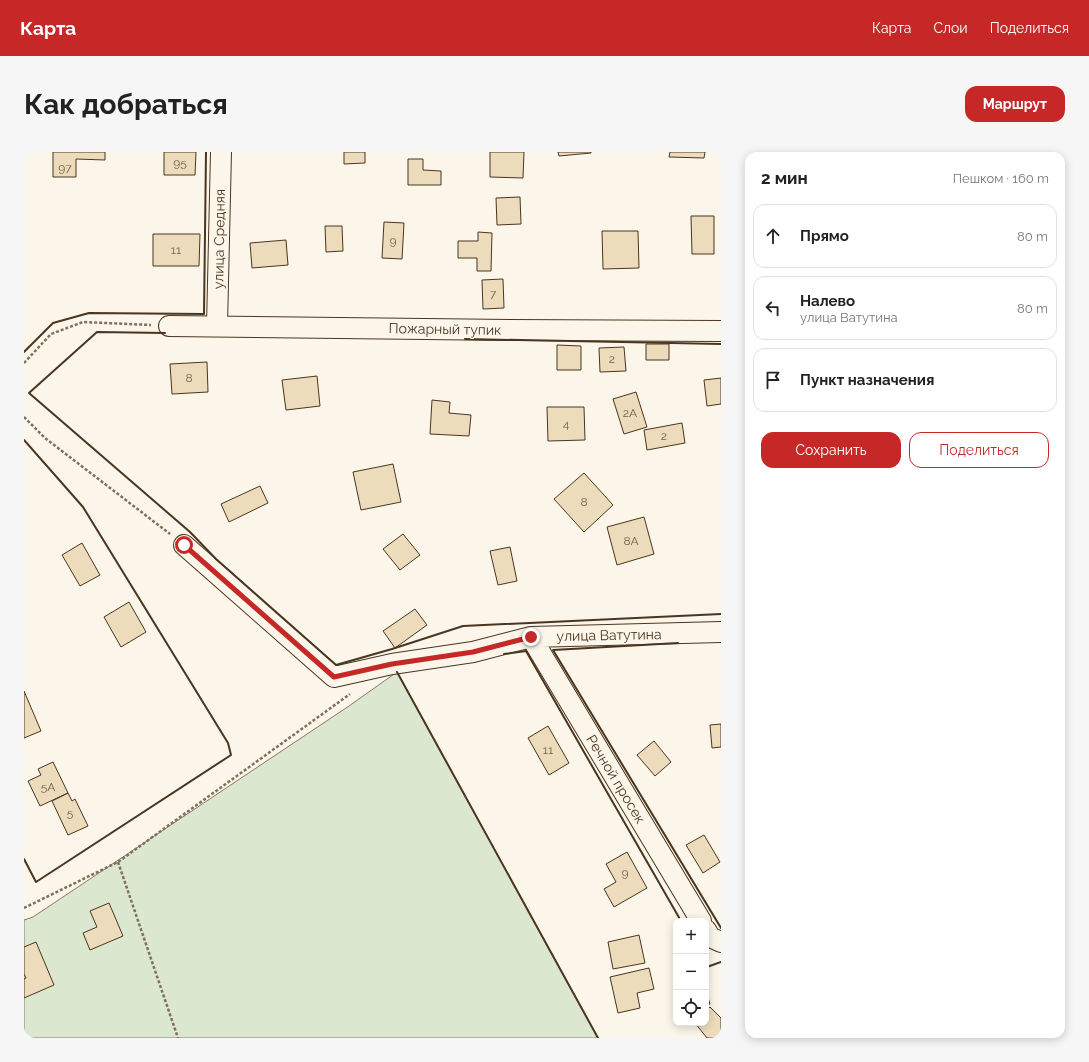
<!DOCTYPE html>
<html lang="ru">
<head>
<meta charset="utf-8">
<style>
	:root { --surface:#fff; --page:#f6f6f6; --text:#222; --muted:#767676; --line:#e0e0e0; --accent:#c62828 }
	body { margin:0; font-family:Raleway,sans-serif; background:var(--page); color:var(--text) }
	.controls { position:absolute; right:12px; bottom:12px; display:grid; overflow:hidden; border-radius:8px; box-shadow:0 2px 10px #0003 }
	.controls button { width:36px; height:36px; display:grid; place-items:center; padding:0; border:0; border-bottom:1px solid var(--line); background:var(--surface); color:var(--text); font:20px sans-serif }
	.stop { position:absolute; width:12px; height:12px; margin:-9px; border:3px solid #c62828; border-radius:50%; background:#fff }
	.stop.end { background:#c62828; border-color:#fff; box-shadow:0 1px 4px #0008 }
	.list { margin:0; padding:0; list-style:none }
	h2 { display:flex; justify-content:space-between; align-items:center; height:52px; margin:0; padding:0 16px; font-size:17px }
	h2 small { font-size:13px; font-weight:400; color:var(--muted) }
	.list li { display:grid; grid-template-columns:26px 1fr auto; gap:12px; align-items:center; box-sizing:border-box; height:64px; margin:0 8px 8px; padding:0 8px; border:1px solid var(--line); border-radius:12px }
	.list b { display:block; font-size:15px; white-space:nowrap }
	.list p { margin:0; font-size:13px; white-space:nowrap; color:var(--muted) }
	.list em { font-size:13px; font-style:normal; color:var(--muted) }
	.actions { display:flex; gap:8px; padding:12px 16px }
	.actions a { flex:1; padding:9px 0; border:1px solid var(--accent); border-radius:12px; text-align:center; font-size:14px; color:var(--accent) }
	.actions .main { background:var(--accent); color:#fff }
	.icon { flex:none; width:22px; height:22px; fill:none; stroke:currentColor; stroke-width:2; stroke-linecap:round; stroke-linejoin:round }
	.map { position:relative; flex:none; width:697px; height:886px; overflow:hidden; border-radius:12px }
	header { display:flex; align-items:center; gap:24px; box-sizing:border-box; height:56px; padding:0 20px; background:var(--accent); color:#fff }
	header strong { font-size:19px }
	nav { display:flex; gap:22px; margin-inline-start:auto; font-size:14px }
	.intro { display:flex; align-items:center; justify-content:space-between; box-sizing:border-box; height:96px; padding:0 24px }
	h1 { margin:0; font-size:28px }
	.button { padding:10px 18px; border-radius:12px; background:var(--accent); color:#fff; font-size:14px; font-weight:700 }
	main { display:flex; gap:24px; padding:0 24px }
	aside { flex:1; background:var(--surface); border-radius:12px; box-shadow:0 2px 10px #0003 }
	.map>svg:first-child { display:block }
</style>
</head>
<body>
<header>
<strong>Карта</strong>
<nav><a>Карта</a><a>Слои</a><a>Поделиться</a></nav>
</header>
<div class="intro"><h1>Как добраться</h1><a class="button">Маршрут</a></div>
<main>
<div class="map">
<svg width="697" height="886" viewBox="0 0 697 886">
	<rect width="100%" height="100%" fill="#fbf6e9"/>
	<!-- green -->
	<path fill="#dce7d0" stroke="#887966" d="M 373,520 L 574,886 L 0,886 L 0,768 L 9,765 L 325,554 Z"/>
	<!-- building -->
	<path fill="#ecdcbc" stroke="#4a3520" d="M 29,0 L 81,0 L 81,8 L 52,7 L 52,25 L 29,25 Z
		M 140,0 L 172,0 L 171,23 L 140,23 Z
		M 320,0 L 341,0 L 341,11 L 320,12 Z
		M 466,0 L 500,0 L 499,26 L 466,25 Z
		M 534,0 L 567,0 L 567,1 L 535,4 Z
		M 646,0 L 681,0 L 680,6 L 645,5 Z
		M 384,7 L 399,7 L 399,18 L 417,19 L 417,33 L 384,33 Z
		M 496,45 L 497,72 L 473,73 L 472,46 Z
		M 667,64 L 690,64 L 690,102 L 668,102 Z
		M 360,70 L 380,71 L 378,107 L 358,106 Z
		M 301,74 L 318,74 L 319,99 L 302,100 Z
		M 578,79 L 614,79 L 615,116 L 579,117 Z
		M 454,80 L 468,81 L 467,119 L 453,119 L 453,106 L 434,106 L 434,89 L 454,89 Z
		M 129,82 L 176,82 L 175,114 L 129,114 Z
		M 262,88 L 264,113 L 228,116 L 226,91 Z
		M 479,127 L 480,156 L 459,157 L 458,128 Z
		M 622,192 L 645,192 L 645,208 L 622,208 Z
		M 533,193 L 557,194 L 557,218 L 533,218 Z
		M 600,195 L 602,219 L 576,220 L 575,196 Z
		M 183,210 L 184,240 L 148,242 L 146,212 Z
		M 293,224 L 296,254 L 262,258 L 258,228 Z
		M 697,226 L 697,252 L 683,254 L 680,228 Z
		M 612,240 L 623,275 L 600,282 L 589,247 Z
		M 408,248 L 426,250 L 425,261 L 447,263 L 445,284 L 406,282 Z
		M 523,255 L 560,255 L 561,288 L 524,289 Z
		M 658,271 L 661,291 L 623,298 L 620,278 Z
		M 369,312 L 377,350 L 337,358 L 329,320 Z
		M 560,321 L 589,353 L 560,380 L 530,347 Z
		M 236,334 L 244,351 L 205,370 L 197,352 Z
		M 620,365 L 630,402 L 593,413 L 583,375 Z
		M 379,382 L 396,403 L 376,418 L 359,397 Z
		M 58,391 L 76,423 L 56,434 L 38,403 Z
		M 486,395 L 493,429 L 474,433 L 466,399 Z
		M 105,450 L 122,480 L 97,495 L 80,465 Z
		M 391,457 L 403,473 L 371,496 L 359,479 Z
		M 0,539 L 17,579 L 0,586 Z
		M 697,572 L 697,595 L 688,596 L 686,573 Z
		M 524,574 L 545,611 L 525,623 L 504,586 Z
		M 630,589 L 647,610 L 631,624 L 613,603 Z
		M 29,610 L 44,641 L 16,654 L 4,629 L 17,623 L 14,617 Z
		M 44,641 L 48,649 L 51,647 L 64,674 L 44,683 L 28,649 Z
		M 680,683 L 696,710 L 679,721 L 662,693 Z
		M 603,700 L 623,736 L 590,755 L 580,737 L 592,730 L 582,712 Z
		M 85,751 L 99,784 L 66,798 L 59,781 L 73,775 L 66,759 Z
		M 615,783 L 621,811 L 589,817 L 584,790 Z
		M 12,790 L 30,833 L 0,846 L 0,827 L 2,826 L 0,822 L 0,795 Z
		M 625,816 L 630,837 L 613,841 L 616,856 L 594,861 L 586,825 Z
		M 682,839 L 686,852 L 682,853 Z
		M 686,855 L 697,866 L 697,886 L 683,886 L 671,871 L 682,871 L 682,859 Z"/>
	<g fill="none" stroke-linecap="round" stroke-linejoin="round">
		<!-- minor casing -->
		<g stroke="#4a3520" stroke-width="22">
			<path id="minor" d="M 145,174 L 487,178 L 697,179
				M 193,174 L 197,0
				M 160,393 L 310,525 L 368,512 L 449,500 L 507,485 L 697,480
				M 507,485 L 677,769
				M 682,778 L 686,785 L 697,790"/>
		</g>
		<!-- path -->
		<path stroke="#7f6f5c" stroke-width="2.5" stroke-dasharray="3 2" stroke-linecap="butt" d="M 0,211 L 27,182 L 59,170 L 127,173
			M 0,265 L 21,286 L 146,382
			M 94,710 L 154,886
			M 0,756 L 94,710 L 326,542"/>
		<!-- minor -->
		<use href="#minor" stroke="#fbf6e9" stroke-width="20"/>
		<!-- wall -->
		<path stroke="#4a3520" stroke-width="2" d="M 141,181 L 73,180 L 5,241 L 166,380 L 192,407 L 312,513 L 368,497 L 439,474 L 697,462
			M 441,187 L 697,192
			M 0,200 L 29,171 L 65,161 L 180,162 L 182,0
			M 0,288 L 59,355 L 204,591 L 207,603 L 12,730 L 0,707
			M 654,491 L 529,498 L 697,776
			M 480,502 L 502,499 L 657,769
			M 373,520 L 574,886
			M 682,813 L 683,815 L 697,810"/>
	</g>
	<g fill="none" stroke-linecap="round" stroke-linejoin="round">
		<!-- route -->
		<path stroke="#c62828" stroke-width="5" d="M 160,393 L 310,525 L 368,512 L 449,500 L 507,485"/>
	</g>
	<g text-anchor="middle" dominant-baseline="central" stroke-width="3" stroke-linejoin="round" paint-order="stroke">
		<!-- number labels -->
		<g font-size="12" fill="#725f47">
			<text x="156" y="11">95</text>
			<text x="41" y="16">97</text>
			<text x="369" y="89">9</text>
			<text x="152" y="98">11</text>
			<text x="469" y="142">7</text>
			<text x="588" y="207">2</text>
			<text x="165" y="226">8</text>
			<text x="606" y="261">2А</text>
			<text x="542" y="272">4</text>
			<text x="640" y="284">2</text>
			<text x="560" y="350">8</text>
			<text x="607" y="389">8А</text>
			<text x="524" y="598">11</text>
			<text x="24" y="635">5А</text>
			<text x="46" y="661">5</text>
			<text x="601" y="721">9</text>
		</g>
		<!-- street labels -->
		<g font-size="14" fill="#4a3520" stroke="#fbf6e9">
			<text transform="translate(195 87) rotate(-89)">улица Средняя</text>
			<text transform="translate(421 177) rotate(1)">Пожарный тупик</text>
			<text transform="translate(585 483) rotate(-1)">улица Ватутина</text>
			<text transform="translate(592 627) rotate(59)">Речной просек</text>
		</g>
	</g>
</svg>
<div class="controls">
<button>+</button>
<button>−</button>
<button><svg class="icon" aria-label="locate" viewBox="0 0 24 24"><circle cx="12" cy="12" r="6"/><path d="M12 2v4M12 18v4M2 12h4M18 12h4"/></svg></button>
</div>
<div class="stop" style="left:160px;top:393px"></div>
<div class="stop end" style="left:507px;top:485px"></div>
</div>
<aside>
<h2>2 мин<small>Пешком · 160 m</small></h2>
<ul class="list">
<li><svg class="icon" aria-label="ahead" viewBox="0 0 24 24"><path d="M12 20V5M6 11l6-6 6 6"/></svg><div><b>Прямо</b></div><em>80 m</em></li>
<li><svg class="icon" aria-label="left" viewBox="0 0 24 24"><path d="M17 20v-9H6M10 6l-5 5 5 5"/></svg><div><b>Налево</b><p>улица Ватутина</p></div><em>80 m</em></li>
<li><svg class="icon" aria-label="arrive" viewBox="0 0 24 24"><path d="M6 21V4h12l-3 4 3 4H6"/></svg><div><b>Пункт назначения</b></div></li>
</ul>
<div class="actions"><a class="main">Сохранить</a><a>Поделиться</a></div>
</aside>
</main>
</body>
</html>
